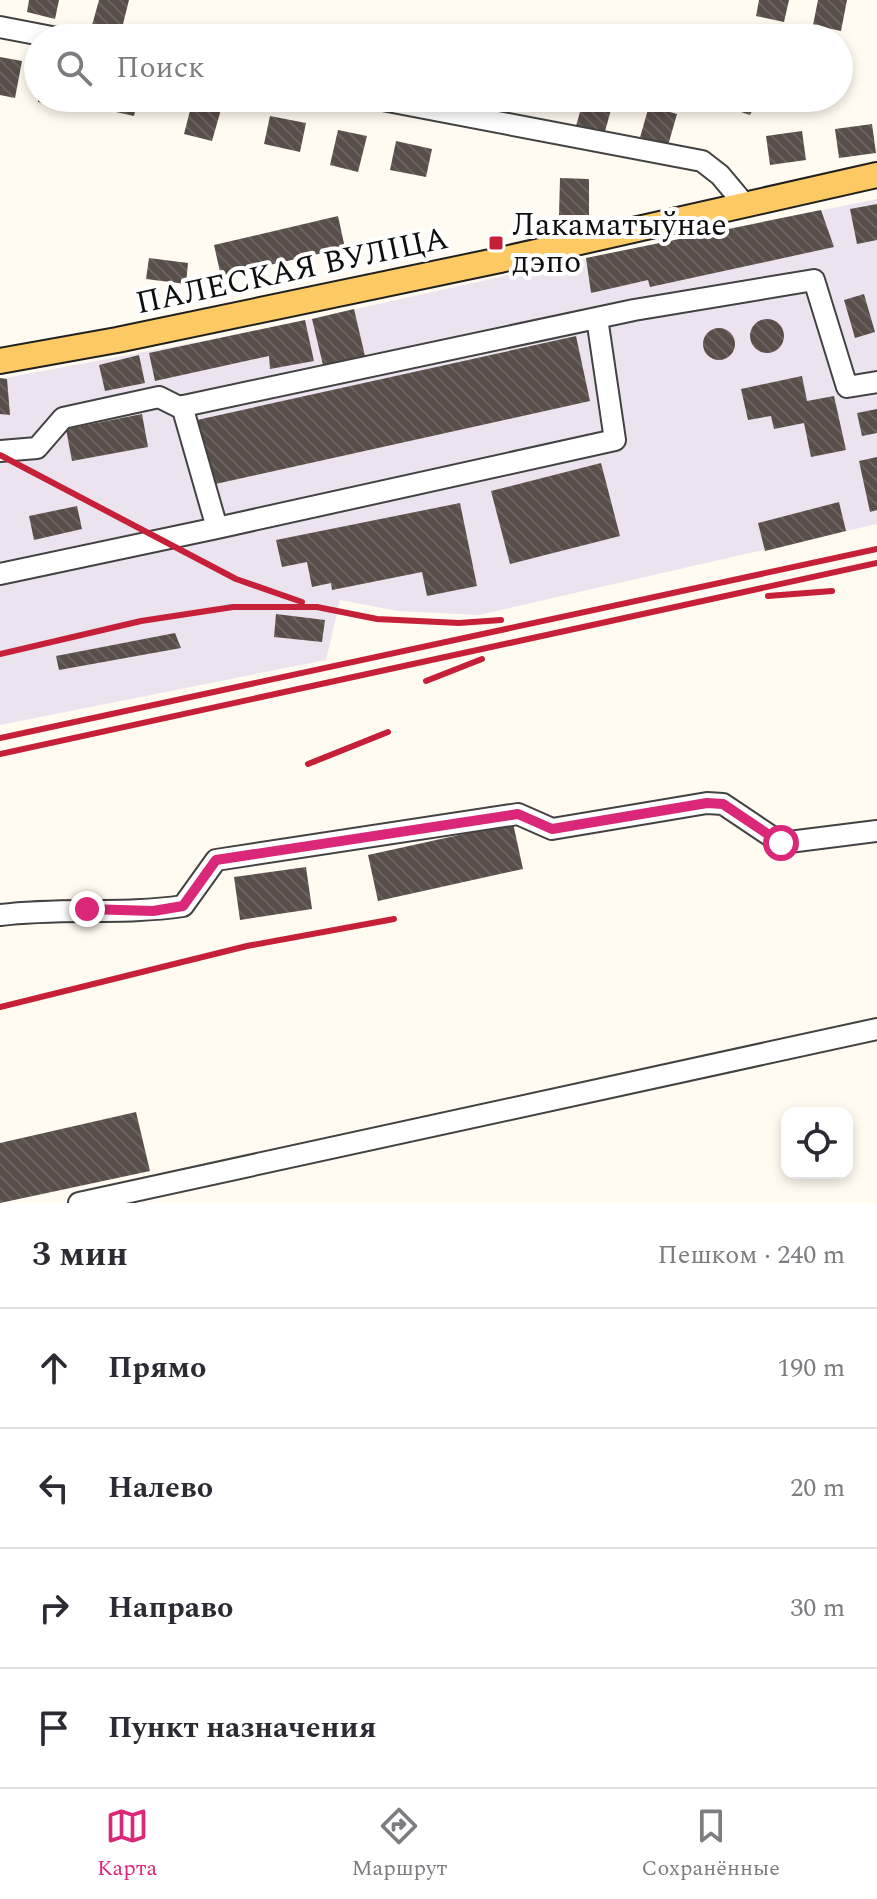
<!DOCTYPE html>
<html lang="ru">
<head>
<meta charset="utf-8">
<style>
	:root { --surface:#fff; --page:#f2f2f3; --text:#2b2b33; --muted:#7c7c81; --line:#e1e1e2; --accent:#db2777 }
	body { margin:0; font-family:Spectral,serif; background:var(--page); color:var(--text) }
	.controls { position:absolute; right:24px; bottom:24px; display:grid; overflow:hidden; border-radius:16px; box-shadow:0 4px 12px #0003 }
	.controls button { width:72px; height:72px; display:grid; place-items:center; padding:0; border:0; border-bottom:2px solid var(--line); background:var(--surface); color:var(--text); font:40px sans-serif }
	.stop { position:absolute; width:24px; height:24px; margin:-18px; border:6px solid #db2777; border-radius:50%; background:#fff }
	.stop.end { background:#db2777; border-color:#fff; box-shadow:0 2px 8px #0008 }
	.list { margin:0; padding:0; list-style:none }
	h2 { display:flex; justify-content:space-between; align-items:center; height:104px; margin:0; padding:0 32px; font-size:34px }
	h2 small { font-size:26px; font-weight:400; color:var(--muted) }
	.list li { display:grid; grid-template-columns:52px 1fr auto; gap:24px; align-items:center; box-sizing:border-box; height:120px; padding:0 32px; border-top:2px solid var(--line) }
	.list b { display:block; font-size:30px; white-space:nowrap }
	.list em { font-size:26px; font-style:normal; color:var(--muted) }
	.icon { flex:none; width:44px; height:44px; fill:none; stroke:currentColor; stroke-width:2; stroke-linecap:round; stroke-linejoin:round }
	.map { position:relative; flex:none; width:877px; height:1203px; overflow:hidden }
	.search { position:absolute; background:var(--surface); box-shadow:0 4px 12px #0003; left:24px; right:24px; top:24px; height:88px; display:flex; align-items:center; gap:20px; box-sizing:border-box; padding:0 28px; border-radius:44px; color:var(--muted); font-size:30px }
	.sheet { height:584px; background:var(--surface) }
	nav { display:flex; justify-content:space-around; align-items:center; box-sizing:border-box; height:112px; border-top:2px solid var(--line); background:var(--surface); font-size:22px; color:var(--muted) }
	nav a { display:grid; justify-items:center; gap:4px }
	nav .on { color:var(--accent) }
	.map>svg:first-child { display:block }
</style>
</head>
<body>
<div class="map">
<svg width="877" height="1203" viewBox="0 0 877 1203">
	<defs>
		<pattern id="building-back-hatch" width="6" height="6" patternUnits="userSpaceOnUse" patternTransform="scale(2)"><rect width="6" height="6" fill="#584e4a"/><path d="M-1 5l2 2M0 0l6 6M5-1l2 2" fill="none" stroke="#6b6360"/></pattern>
	</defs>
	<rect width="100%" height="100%" fill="#fffbf0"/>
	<!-- industrial -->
	<path fill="#ebe3ed" d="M 877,199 L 877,524 L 479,615 L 398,611 L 340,600 L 326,660 L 0,725 L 0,379 L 266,329 L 586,258 Z"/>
	<!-- building -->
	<path fill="url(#building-back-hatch)" d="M 29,0 L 59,0 L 55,19 L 27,12 Z
		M 99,0 L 129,0 L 120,36 L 91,29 Z
		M 759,0 L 789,0 L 784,22 L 756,16 Z
		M 818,0 L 847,0 L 841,31 L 813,25 Z
		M 217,24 L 253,31 L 252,38 L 214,38 Z
		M 0,57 L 22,61 L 15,98 L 0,95 Z
		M 38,98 L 68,98 L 66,108 L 38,102 Z
		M 100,98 L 138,98 L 134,116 L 98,108 Z
		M 466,98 L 496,98 L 493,109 L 465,102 Z
		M 584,98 L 614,99 L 604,135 L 576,126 Z
		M 733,98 L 759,98 L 750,115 L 741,112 L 740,101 Z
		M 193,99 L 222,106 L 212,141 L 184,134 Z
		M 649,106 L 677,114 L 667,149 L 639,141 Z
		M 270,116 L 306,123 L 300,152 L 264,144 Z
		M 872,124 L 876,153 L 839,158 L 835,129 Z
		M 338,130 L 367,136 L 358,172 L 330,165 Z
		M 802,131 L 806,160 L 770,165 L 766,136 Z
		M 396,141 L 432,149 L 426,177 L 390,170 Z
		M 560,178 L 589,179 L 589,215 L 559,215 Z
		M 877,204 L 877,240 L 857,244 L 850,209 Z
		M 821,210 L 834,247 L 650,287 L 648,280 L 591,293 L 586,258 Z
		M 338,216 L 345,248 L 221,276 L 214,245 Z
		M 149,258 L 188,263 L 186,284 L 146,279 Z
		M 864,294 L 875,332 L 855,338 L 844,300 Z
		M 354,309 L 365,356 L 323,365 L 312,319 Z
		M750 336a17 17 0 1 1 34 0a17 17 0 1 1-34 0Z
		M 305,320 L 314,361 L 270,369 L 269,356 L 155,381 L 149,353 Z
		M703 344a16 16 0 1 1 32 0a16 16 0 1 1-32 0Z
		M 576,336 L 590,401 L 211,485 L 197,420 Z
		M 139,355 L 145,383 L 105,391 L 99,365 Z
		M 802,376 L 807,401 L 834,396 L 846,450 L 811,457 L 804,423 L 774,429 L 771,416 L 748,420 L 741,389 Z
		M 0,378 L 7,379 L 10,415 L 0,414 Z
		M 877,409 L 877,433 L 862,436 L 857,413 Z
		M 142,414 L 148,447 L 72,461 L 66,429 Z
		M 877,457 L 877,510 L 870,512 L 859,461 Z
		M 601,463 L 620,536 L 510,564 L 491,491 Z
		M 839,502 L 846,531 L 765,551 L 758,523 Z
		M 460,503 L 477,586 L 427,596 L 422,572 L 332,590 L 331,583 L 312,587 L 307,562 L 282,567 L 276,540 Z
		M 77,506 L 82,529 L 34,540 L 29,516 Z
		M 276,614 L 325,620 L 322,642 L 274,637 Z
		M 175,633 L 181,648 L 59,670 L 56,656 Z
		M 513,823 L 523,869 L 378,901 L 368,855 Z
		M 306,867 L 312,909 L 240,920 L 234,877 Z
		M 136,1112 L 150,1171 L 0,1203 L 0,1143 Z"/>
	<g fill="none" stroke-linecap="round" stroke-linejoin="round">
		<!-- minor casing -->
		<g stroke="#424242" stroke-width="24">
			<path id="minor" d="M 0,27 L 57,38
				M 372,98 L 702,161 L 720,175 L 746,206
				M 182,406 L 217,528 L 615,440 L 597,318
				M 0,451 L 37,448 L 63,418 L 159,397 L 179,407 L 634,310 L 814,280 L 847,387 L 877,382
				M 0,574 L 217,528
				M 0,915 C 61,907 122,915 183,906 L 216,860 L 518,814 L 552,829 L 707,803 L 723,804 L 781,843 L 877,831
				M 79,1203 L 877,1029"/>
		</g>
		<!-- major casing -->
		<g stroke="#202020" stroke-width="28">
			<path id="major" d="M 0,361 L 117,340 L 500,260 L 877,175"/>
		</g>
		<!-- minor -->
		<use href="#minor" stroke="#fff" stroke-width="20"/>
		<!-- major -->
		<use href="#major" stroke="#fdc962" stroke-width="24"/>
		<!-- rail -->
		<path stroke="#c52037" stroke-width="6" d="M 0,455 L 236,579 L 302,602
			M 768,596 L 832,591
			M 0,654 L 141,621 L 233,607 L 317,607 L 377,619 L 459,623 L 501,620
			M 426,681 L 482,659
			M 0,738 L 877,549
			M 0,754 L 877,563
			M 308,764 L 388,732
			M 0,1007 L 247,946 L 394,919"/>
	</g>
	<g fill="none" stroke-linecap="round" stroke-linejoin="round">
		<!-- route -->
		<path stroke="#db2777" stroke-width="10" d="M 87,909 L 153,911 L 183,906 L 216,860 L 518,814 L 552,829 L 707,803 L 723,804 L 781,843"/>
	</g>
	<!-- markers -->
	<rect fill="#c52037" stroke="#fff" stroke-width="3" x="488" y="235" width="16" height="16" rx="4"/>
	<g text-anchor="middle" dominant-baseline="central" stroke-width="8" stroke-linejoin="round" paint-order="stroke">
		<!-- poi labels -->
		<g font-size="32" fill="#0f0f0f" stroke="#fff" text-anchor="start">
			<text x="512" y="225">Лакаматыўнае<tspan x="512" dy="37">дэпо</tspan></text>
		</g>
		<!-- street labels -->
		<g font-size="32" fill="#0f0f0f" stroke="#fff">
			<text transform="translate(292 271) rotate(-12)">ПАЛЕСКАЯ ВУЛІЦА</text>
		</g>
	</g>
</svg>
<div class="controls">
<button><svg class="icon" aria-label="locate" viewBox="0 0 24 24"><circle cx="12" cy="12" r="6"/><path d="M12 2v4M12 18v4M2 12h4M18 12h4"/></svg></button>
</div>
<div class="stop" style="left:781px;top:843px"></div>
<div class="stop end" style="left:87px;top:909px"></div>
<div class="search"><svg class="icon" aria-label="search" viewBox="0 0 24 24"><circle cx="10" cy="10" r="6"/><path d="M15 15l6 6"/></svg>Поиск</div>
</div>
<section class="sheet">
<h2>3 мин<small>Пешком · 240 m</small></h2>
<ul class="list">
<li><svg class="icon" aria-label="ahead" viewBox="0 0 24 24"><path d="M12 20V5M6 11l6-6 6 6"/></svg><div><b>Прямо</b></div><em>190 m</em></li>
<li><svg class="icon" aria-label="left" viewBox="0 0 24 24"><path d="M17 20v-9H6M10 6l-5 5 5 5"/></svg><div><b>Налево</b></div><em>20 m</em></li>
<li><svg class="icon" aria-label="right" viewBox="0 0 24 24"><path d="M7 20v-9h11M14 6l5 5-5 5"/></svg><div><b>Направо</b></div><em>30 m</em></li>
<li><svg class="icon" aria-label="arrive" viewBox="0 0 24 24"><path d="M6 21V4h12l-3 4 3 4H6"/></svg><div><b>Пункт назначения</b></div></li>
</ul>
</section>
<nav>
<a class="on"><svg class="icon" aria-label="map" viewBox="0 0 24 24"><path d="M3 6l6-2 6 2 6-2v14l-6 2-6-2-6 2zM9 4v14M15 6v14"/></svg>Карта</a>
<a><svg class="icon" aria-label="directions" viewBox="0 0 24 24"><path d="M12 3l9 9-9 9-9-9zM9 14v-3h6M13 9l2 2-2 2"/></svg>Маршрут</a>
<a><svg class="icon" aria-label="saved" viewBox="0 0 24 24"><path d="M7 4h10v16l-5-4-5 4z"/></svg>Сохранённые</a>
</nav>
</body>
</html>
